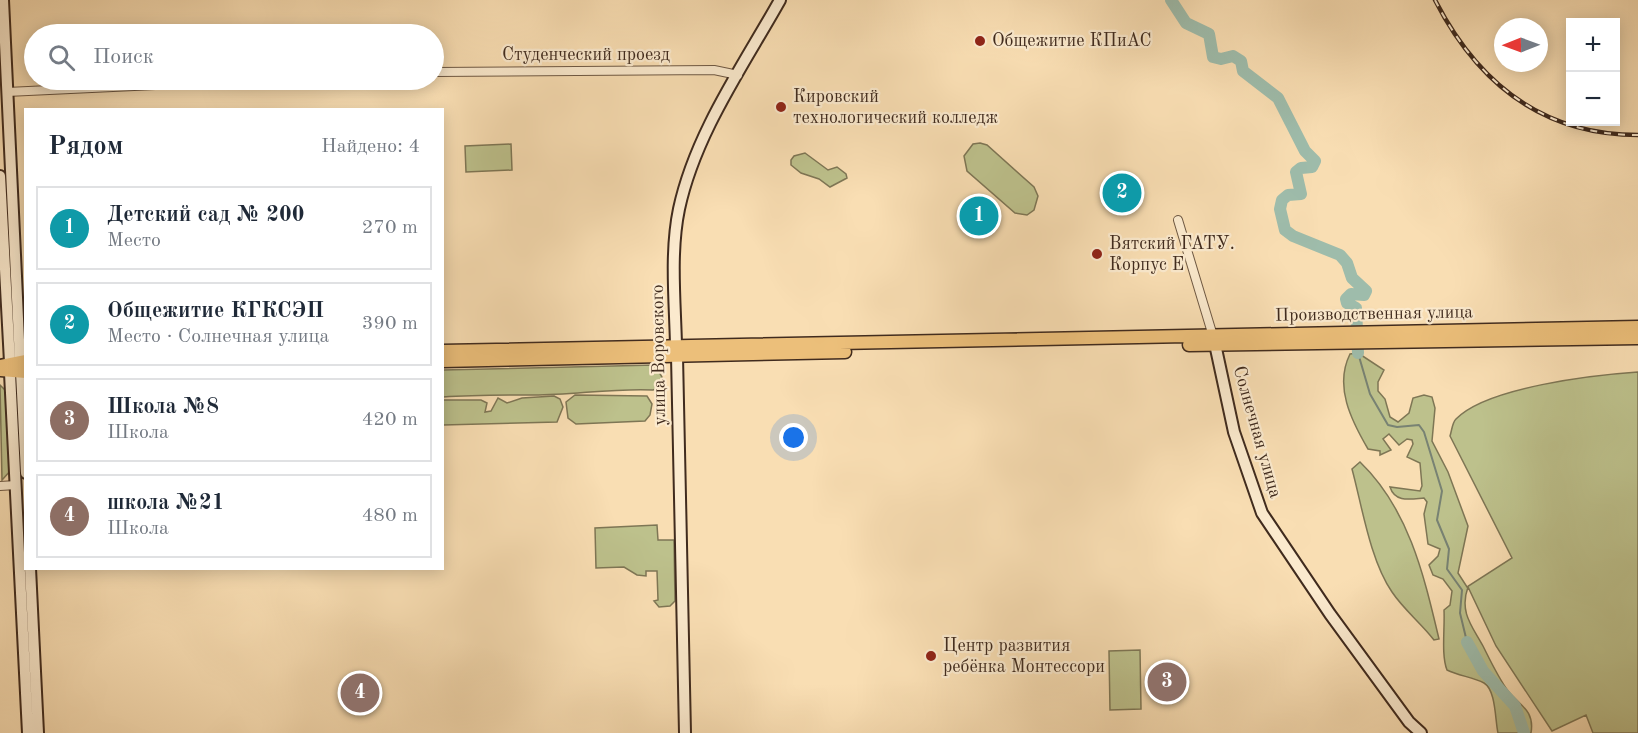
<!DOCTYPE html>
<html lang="ru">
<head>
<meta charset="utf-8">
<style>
	:root { --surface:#fff; --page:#f6f6f7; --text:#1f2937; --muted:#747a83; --line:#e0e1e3; --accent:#8f2418 }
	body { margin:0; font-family:"Old Standard TT",serif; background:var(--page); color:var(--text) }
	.controls { position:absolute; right:18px; top:18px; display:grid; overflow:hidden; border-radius:0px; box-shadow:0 3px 15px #0003 }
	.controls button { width:54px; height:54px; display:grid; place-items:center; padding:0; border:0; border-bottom:2px solid var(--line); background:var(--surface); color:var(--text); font:30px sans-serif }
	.compass { position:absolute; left:1494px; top:18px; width:54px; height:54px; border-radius:50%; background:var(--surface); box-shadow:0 3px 15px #0003; rotate:269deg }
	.you { position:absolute; left:794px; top:438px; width:21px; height:21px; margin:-15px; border:4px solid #fff; border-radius:50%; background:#1a73e8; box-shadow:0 0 0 9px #1a73e833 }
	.badge { display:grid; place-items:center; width:39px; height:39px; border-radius:50%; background:var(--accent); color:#fff; font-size:20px; font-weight:700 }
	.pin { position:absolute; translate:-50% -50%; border:3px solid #fff; box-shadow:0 2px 6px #0006 }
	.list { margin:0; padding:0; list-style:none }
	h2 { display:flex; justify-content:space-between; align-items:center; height:78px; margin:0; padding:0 24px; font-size:26px }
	h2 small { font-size:20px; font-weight:400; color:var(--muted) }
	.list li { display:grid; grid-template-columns:39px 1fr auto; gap:18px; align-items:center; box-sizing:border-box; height:84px; margin:0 12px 12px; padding:0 12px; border:2px solid var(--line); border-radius:0px }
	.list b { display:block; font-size:22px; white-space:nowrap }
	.list p { margin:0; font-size:20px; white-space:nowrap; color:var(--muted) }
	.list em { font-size:20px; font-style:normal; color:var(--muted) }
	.icon { flex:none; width:33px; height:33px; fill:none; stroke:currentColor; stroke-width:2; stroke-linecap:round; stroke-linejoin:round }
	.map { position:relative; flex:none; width:1638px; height:733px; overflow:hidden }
	.search { position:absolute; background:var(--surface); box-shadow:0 3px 15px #0003; left:24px; top:24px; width:420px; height:66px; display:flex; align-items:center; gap:15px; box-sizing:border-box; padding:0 21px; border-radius:33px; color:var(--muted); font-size:22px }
	.panel { position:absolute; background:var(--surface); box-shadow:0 3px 15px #0003; left:24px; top:108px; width:420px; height:462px; border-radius:0px }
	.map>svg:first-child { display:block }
</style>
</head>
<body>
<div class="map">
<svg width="1638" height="733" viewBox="0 0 1638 733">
	<rect width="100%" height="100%" fill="#f9deb3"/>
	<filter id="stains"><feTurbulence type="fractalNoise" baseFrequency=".00333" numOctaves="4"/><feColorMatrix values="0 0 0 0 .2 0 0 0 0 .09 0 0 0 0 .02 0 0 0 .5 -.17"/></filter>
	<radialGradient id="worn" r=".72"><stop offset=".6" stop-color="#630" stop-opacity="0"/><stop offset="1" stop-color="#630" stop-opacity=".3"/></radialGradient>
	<!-- green -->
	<path fill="#bdc18c" stroke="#7e7655" stroke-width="1.5" d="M 980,143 L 987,145 L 1034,187 L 1038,196 L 1034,210 L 1027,215 L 1015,213 L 967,171 L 964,156 L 973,144 Z
		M 511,144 L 512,170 L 466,172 L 465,146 Z
		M 805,153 L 828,170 L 837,167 L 846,174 L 847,178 L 830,187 L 819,179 L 801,173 L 791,165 L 791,160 L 794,156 Z
		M 1358,353 L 1384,370 L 1378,382 L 1378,391 L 1385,399 L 1390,417 L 1398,422 L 1409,413 L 1413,398 L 1424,395 L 1432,397 L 1435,408 L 1432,441 L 1448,472 L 1468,526 L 1458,573 L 1467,587 L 1512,558 L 1450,436 C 1452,430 1452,423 1456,419 C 1487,387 1594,375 1638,372 L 1638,733 L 1593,733 L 1586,715 L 1552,731 L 1496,646 L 1468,587 C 1459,612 1472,626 1483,646 C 1491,662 1498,677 1508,691 C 1519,705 1535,710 1531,733 L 1498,733 C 1495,720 1496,690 1484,683 C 1473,677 1459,676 1447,670 C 1441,655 1445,628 1444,610 L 1450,605 L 1452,591 L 1443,579 L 1433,575 L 1429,565 L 1438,556 L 1440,549 L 1428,544 L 1424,514 L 1427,502 L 1424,498 C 1411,499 1395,503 1390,487 L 1420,491 L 1422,486 L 1420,463 L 1407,457 L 1413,444 L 1412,440 L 1407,439 L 1399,445 L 1389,434 L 1383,439 L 1391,450 L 1380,455 L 1380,451 L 1368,449 C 1351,420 1334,386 1350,354 Z
		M 655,365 L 662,377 L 658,388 L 653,390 C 613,388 574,395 534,395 C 503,395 473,395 443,397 L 443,370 Z
		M 0,385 L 7,392 L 11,470 L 2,480 Z
		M 575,395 L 647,396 L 652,404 L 650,415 L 645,421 L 576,424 L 568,418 L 566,402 Z
		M 554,396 L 560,399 L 563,407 L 557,422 L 443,425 L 443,400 L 481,400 L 487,403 L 485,412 L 491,411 L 498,398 L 507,403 L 522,398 Z
		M 1360,462 C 1409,509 1424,576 1439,639 L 1434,640 C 1421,623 1404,610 1392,592 C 1370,560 1362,506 1352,469 Z
		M 657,525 L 658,540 L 674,540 L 675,601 L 670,606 L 659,607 L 654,601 L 658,600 L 657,571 L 646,571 L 646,576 L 637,575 L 624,567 L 596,568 L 595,528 Z
		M 1140,650 L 1141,709 L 1110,710 L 1109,651 Z"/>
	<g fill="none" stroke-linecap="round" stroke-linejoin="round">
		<!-- stream -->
		<path stroke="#788273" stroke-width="2" d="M 1358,353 L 1370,394 L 1388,425 L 1397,427 L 1419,425 L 1424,432 L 1442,491 L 1437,520 L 1449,549 L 1447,569 L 1462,590 L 1460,613 L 1467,642"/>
		<!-- river -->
		<path stroke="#9ebcab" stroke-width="12" d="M 1171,0 L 1186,23 L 1209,34 L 1213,57 L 1221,59 L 1233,56 L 1241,61 L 1243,71 L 1278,98 L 1305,151 L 1315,161 L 1312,167 L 1301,168 L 1296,172 L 1301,194 L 1288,195 L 1282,200 L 1280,209 L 1285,230 L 1293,236 L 1340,255 L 1347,263 L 1352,278 L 1366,291 L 1364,295 L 1351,294 L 1346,299 L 1347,303 L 1356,308 L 1358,353
			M 1467,642 L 1483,671 L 1515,706 L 1524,733"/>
		<!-- minor casing -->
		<g stroke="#6e5843" stroke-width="10">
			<path id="minor" d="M 434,72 L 714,70 L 738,75
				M 7,92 L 262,80
				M 1178,220 L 1213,336
				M 0,486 L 16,485"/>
		</g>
		<!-- secondary casing -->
		<g stroke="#402b1e" stroke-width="14">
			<path id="secondary" d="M 3,0 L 20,361
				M 0,176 L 10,362
				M 1215,344 L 1234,432 L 1262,513 L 1330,614 L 1409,722 L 1421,733
				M 676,345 C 675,301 670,252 679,209 C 695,134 743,66 780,0
				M 677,356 L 685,733
				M 21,372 L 26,473
				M 10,373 L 28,733
				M 30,568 L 38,733"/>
		</g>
		<!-- trunk casing -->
		<g stroke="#402b1e" stroke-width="15">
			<path id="trunk" d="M 1189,345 L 1638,338
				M 442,351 L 1638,327
				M 442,361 L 845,352
				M 0,366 L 26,361
				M 0,370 L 26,372"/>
		</g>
		<!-- minor -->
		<use href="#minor" stroke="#fbeace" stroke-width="8"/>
		<!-- secondary -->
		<use href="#secondary" stroke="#fbeace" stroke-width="10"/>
		<!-- trunk -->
		<use href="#trunk" stroke="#ecbf7a" stroke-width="12"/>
		<!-- rail casing -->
		<g stroke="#402b1e" stroke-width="4.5">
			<path id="rail" d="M 1435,0 C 1477,82 1542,135 1638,135"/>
		</g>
		<!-- rail -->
		<use href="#rail" stroke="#fbeace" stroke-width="2" stroke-dasharray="7" stroke-linecap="butt"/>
	</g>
	<!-- markers -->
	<g fill="#8f2418" stroke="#fbeace" stroke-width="2">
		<circle cx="980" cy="41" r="6"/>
		<circle cx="781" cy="107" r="6"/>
		<circle cx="1097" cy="254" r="6"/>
		<circle cx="931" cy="656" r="6"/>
	</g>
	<g text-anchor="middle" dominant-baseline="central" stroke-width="4.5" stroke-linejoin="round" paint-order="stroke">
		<!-- poi labels -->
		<g font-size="18" fill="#402b1e" stroke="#fbeace" text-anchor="start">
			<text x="992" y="41">Общежитие КПиАС</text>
			<text x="793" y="97">Кировский<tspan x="793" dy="21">технологический колледж</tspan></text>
			<text x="1109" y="244">Вятский ГАТУ.<tspan x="1109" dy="21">Корпус Е</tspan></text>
			<text x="943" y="646">Центр развития<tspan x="943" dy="21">ребёнка Монтессори</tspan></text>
		</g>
		<!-- street labels -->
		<g font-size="18" fill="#402b1e" stroke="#fbeace">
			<text x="586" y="55">Студенческий проезд</text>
			<text transform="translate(1374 314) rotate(-1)">Производственная улица</text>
			<text transform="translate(659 355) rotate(-91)">улица Воровского</text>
			<text transform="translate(1257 432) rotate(74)">Солнечная улица</text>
		</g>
	</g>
	<rect width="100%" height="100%" filter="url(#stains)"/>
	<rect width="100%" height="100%" fill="url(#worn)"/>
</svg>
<div class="controls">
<button>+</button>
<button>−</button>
</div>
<svg class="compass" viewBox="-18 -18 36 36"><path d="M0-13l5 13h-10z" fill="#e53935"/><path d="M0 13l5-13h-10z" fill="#747a83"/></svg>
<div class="you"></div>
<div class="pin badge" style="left:979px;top:216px;background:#0f9aa8">1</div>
<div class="pin badge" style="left:1122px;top:193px;background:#0f9aa8">2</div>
<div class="pin badge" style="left:1167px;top:682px;background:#8d6e63">3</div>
<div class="pin badge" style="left:360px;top:693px;background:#8d6e63">4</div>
<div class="search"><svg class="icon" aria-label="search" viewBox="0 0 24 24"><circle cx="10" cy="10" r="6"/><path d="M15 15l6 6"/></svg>Поиск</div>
<section class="panel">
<h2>Рядом<small>Найдено: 4</small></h2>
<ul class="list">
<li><span class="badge" style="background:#0f9aa8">1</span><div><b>Детский сад № 200</b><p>Место</p></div><em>270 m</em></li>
<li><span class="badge" style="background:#0f9aa8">2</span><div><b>Общежитие КГКСЭП</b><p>Место · Солнечная улица</p></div><em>390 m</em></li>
<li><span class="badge" style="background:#8d6e63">3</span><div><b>Школа №8</b><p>Школа</p></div><em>420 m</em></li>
<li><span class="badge" style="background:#8d6e63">4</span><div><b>школа №21</b><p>Школа</p></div><em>480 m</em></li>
</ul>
</section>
</div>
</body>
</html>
